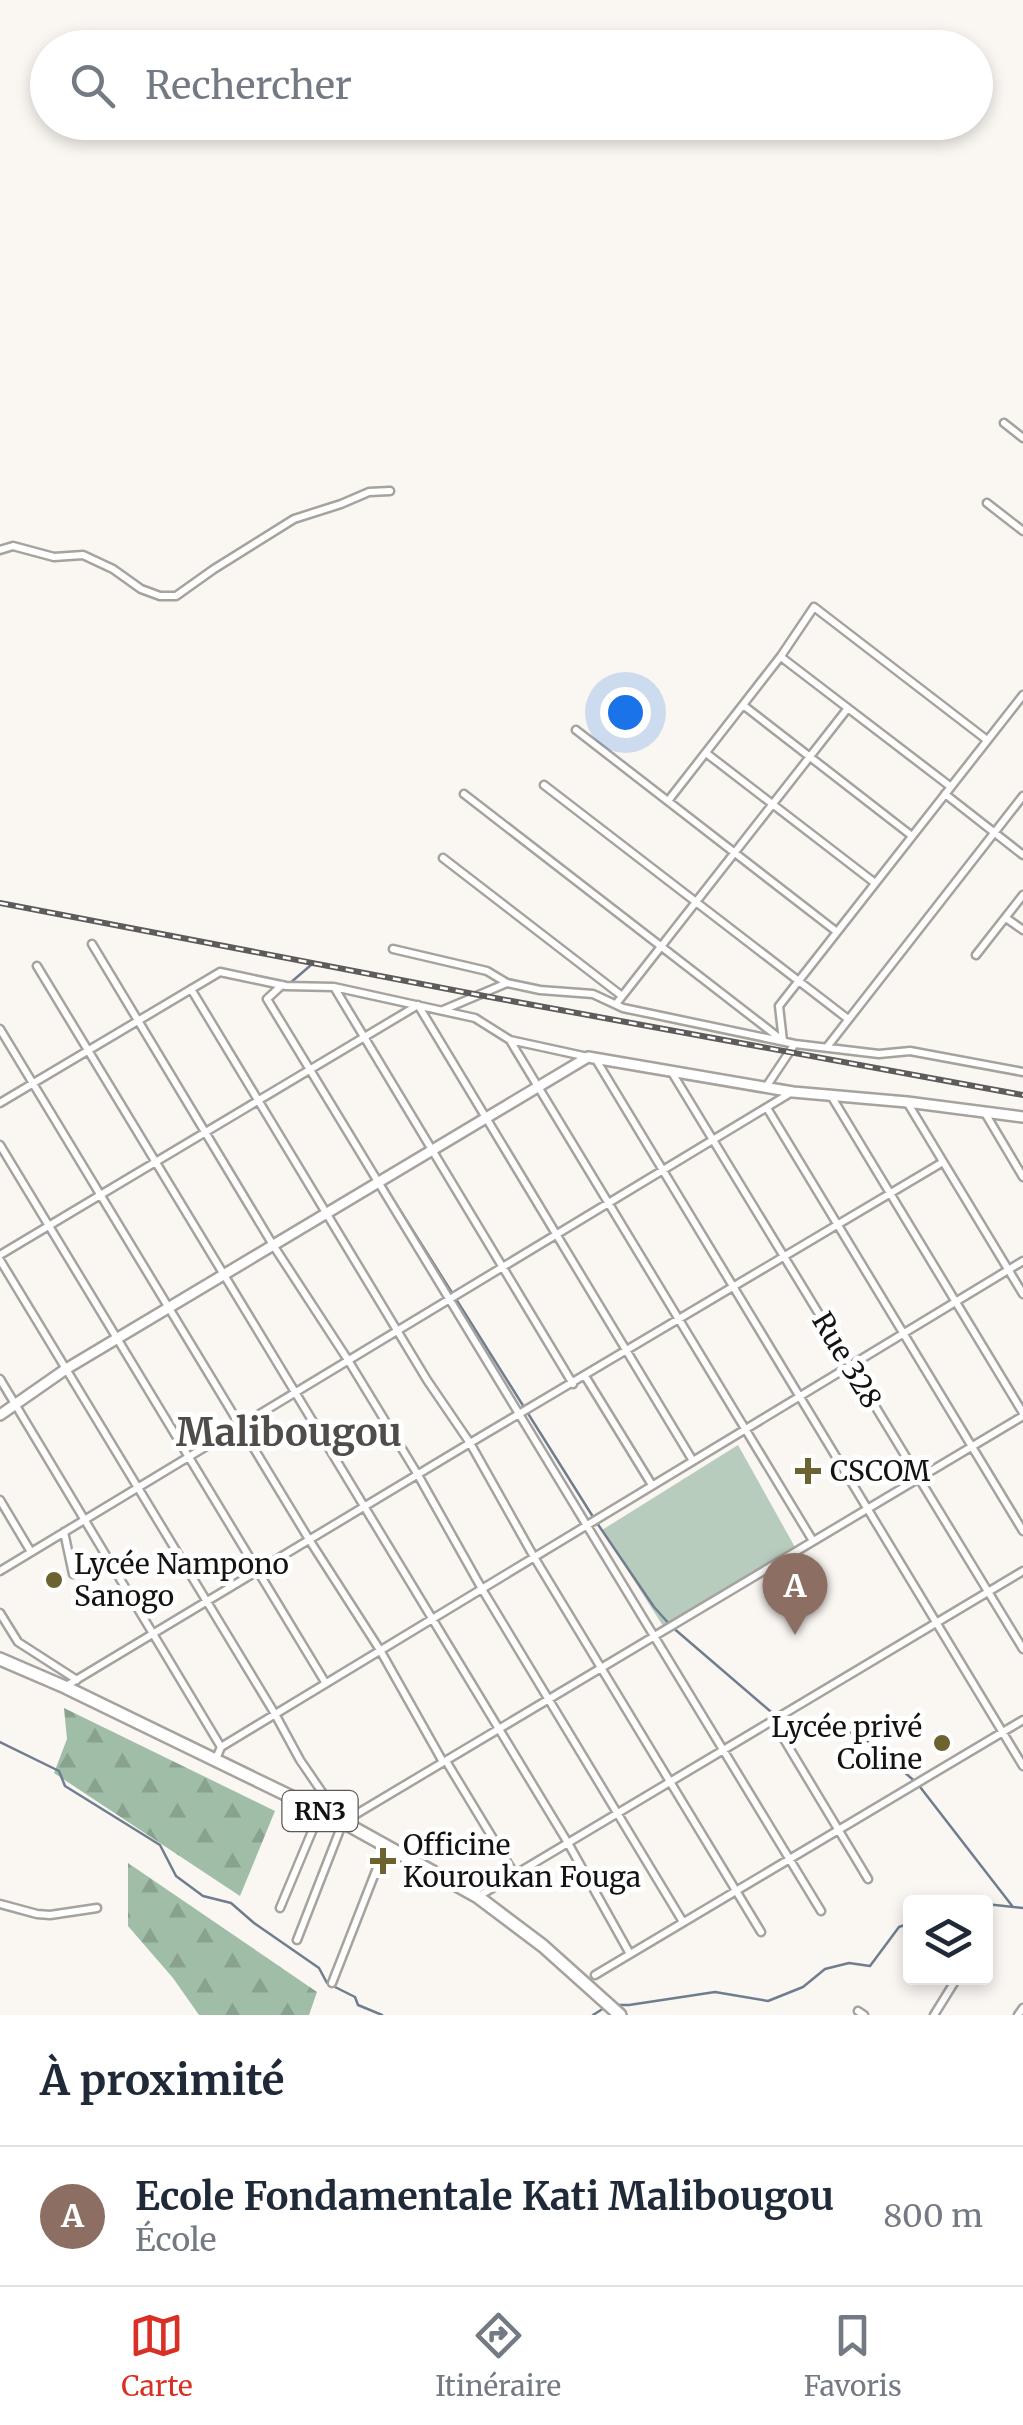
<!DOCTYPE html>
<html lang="fr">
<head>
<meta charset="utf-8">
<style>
	:root { --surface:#fff; --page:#f6f6f7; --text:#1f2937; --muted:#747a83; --line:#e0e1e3; --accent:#d93025 }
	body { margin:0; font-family:Merriweather,serif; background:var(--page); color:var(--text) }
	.controls { position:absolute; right:30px; bottom:30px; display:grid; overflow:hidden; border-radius:10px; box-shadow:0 5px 15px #0003 }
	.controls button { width:90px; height:90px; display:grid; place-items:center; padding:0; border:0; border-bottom:2px solid var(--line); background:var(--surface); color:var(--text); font:50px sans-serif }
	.you { position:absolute; left:625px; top:712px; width:35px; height:35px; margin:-25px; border:8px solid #fff; border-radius:50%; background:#1a73e8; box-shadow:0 0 0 15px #1a73e833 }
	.badge { display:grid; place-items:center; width:65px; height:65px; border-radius:50%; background:var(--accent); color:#fff; font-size:32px; font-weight:700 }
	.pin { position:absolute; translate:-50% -82px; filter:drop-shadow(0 2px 5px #0008) }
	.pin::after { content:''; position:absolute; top:52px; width:35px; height:30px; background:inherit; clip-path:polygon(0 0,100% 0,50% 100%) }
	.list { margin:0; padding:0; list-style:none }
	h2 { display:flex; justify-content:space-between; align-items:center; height:130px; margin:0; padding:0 40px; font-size:42px }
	h2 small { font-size:32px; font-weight:400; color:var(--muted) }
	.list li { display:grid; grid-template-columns:65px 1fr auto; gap:30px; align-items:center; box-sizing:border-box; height:140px; padding:0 40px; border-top:2px solid var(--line) }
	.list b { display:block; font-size:38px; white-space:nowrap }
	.list p { margin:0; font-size:32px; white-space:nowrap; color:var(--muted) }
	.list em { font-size:32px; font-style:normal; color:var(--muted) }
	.icon { flex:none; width:55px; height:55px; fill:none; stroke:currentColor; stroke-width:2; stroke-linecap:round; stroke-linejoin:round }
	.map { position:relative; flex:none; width:1023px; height:2015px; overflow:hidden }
	.search { position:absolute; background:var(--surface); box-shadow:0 5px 15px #0003; left:30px; right:30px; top:30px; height:110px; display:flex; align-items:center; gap:25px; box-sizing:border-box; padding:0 35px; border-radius:55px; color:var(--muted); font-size:38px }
	.sheet { height:270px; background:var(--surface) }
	nav { display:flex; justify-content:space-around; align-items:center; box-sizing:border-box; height:140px; border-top:2px solid var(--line); background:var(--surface); font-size:28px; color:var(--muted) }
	nav a { display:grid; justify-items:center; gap:5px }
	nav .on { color:var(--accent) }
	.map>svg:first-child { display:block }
</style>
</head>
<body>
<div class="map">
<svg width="1023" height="2015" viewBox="0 0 1023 2015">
	<defs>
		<pattern id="forest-firs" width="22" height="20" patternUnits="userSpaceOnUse" patternTransform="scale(2.5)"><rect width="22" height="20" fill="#a0bda8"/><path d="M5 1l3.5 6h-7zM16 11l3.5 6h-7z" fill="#89a290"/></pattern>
	</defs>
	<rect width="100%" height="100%" fill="#faf6f2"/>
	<!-- forest -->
	<path fill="url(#forest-firs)" d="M 64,1708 L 275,1811 L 240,1896 L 54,1773 L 67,1739 Z
		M 128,1863 L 317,1992 L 309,2015 L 199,2015 L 173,1978 L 128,1926 Z"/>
	<!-- park -->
	<path fill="#b8ccbd" d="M 738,1445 L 796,1549 L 663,1626 L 602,1530 Z"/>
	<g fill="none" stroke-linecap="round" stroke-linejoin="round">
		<!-- stream -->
		<path stroke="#707d8f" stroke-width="2.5" d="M 289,984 L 311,965
			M 283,989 L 271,999 L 311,1065
			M 315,1072 L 378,1176
			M 383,1183 L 595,1520 L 654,1607 L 671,1626 L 784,1723 L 859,1734 L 917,1783 L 1013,1907
			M 0,1742 L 59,1771 L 65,1786 L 160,1845 L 176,1876 L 203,1896 L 231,1903 L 254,1923 L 319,1968 L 327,1983 L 355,1997 L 358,2005 L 382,2015
			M 965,1902 L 972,1902
			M 986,1904 L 1023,1908
			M 617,2005 L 629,2005 L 715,1992 L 768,2001 L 803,1987 L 825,1969 L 849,1963 L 870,1966 L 899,1927 L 910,1923
			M 593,2015 L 604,2008"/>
		<!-- minor casing -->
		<g stroke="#a6a29e" stroke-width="11">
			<path id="minor" d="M 1004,423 L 1023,438
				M 987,503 L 1023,531
				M 0,550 L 13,546 L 54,557 L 83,555 L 113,569 L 141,589 L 160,596 L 176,596 L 214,569 L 294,519 L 341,504 L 369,492 L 390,491
				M 781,657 L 951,787
				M 743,705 L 912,836
				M 576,730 L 837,932
				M 706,753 L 875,883
				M 544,785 L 848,1019
				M 464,794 L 782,1040
				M 945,794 L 1023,855
				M 668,801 L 781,656 L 814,607 L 987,740
				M 443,858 L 622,996
				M 1006,918 L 1023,930
				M 92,944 L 273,1245 L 348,1360 L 418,1475 L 482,1589 L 683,1922
				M 393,949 L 487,971 L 507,983 L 540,990 L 593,994 L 623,1008 L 795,1044 L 879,1054 L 910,1051 L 1023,1072
				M 976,955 L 1023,895
				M 37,966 L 568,1843 L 630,1954
				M 282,985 L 267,999 L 821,1911
				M 334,987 L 573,1384
				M 191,989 L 427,1380 L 470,1443 L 534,1557 L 761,1932
				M 616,1004 L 848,708
				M 443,1010 L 507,983
				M 0,1029 L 310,1541 L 380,1650 L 443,1762
				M 783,1041 L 779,1006 L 1023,695
				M 511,1042 L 813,1541
				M 827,1047 L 1023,796
				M 595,1058 L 1023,1766
				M 671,1071 L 1023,1649
				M 766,1087 L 794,1045
				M 830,1094 L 1023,1413
				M 907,1102 L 1023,1294
				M 0,1103 L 220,972 L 286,986 L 334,987 L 475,1018 L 510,1040 L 588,1057
				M 767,1108 L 1023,1531
				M 985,1113 L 1023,1177
				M 0,1145 L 325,1682
				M 0,1255 L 418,1005 L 693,1461
				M 0,1260 L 275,1714 L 300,1760 L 326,1798 L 280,1908
				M 585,1376 L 652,1485
				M 0,1379 L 221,1747
				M 0,1500 L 31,1552
				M 64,1532 L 73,1574
				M 0,1571 L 792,1092
				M 0,1613 L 18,1642 L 77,1680
				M 66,1686 L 470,1443 L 943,1162
				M 773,1721 L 868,1879
				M 215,1761 L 221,1747 L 1023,1261
				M 446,1761 L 515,1875
				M 479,1896 L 1023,1571
				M 0,1904 L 37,1914 L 50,1915 L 97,1908
				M 297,1940 L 343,1822 L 1023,1416
				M 595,1975 L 1023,1720
				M 332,1983 L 386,1845
				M 858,2011 L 864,2015
				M 934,2015 L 957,1978
				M 1018,2015 L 1023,2008"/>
		</g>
		<!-- tertiary casing -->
		<g stroke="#a6a29e" stroke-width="14">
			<path id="tertiary" d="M 0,1415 L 66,1369 L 588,1057 L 793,1092 L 907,1102 L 1023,1117"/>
		</g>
		<!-- trunk casing -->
		<g stroke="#a6a29e" stroke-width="16">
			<path id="trunk" d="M 0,1659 L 65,1687 L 343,1822 L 478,1897 L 543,1946 L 620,2015"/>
		</g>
		<!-- minor -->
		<use href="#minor" stroke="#fff" stroke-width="6"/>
		<!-- tertiary -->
		<use href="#tertiary" stroke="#fff" stroke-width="9"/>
		<!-- trunk -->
		<use href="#trunk" stroke="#fff" stroke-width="11"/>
		<!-- rail casing -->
		<g stroke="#5e5c5a" stroke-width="6">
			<path id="rail" d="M 0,903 L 479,995 L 1023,1095"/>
		</g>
		<!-- rail -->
		<use href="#rail" stroke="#fff" stroke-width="2.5" stroke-dasharray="8" stroke-linecap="butt"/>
	</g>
	<!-- markers -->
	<g fill="#6c6330" stroke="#fff" stroke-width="4">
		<path d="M803 1456h10v10h10v10h-10v10h-10v-10h-10v-10h10z"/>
		<circle cx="54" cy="1580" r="10"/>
		<circle cx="942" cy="1743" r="10"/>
		<path d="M378 1846h10v10h10v10h-10v10h-10v-10h-10v-10h10z"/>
	</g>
	<g text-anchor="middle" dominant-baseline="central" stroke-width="10" stroke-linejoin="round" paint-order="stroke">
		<!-- shield labels -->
		<rect fill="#fff" stroke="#5a5a59" stroke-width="2.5" x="282.5" y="1791" width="75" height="40" rx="8"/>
		<g font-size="25" font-weight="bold" fill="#141312">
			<text x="320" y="1811">RN3</text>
		</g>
		<!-- street labels -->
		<g font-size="28" fill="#141312" stroke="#fff">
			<text transform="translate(847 1360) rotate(59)">Rue 328</text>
		</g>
		<!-- poi labels -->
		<g font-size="28" fill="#141312" stroke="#fff" text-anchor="start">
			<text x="830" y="1471">CSCOM</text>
			<text x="74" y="1564">Lycée Nampono<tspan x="74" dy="32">Sanogo</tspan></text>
			<text x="922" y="1727" text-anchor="end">Lycée privé<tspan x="922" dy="32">Coline</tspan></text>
			<text x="403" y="1845">Officine<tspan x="403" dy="32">Kouroukan Fouga</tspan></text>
		</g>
		<!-- district labels -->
		<g font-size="38" font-weight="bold" fill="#4f4c49" stroke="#fff">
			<text x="289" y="1432">Malibougou</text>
		</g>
	</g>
</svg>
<div class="controls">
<button><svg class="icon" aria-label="layers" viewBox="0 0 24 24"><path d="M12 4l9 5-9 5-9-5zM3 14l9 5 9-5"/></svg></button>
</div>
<div class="you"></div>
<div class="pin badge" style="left:795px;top:1635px;background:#8d6e63">A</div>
<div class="search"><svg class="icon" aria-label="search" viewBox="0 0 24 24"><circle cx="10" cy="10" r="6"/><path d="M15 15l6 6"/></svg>Rechercher</div>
</div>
<section class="sheet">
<h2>À proximité<small></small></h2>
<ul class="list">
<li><span class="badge" style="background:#8d6e63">A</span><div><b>Ecole Fondamentale Kati Malibougou</b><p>École</p></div><em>800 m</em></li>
</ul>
</section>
<nav>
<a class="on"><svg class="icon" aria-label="map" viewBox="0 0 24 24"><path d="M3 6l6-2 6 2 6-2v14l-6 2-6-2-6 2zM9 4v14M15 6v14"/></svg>Carte</a>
<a><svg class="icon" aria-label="directions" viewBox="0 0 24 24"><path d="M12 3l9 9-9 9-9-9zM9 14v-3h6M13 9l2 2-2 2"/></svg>Itinéraire</a>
<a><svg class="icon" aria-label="saved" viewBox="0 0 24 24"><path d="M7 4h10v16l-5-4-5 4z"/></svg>Favoris</a>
</nav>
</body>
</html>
